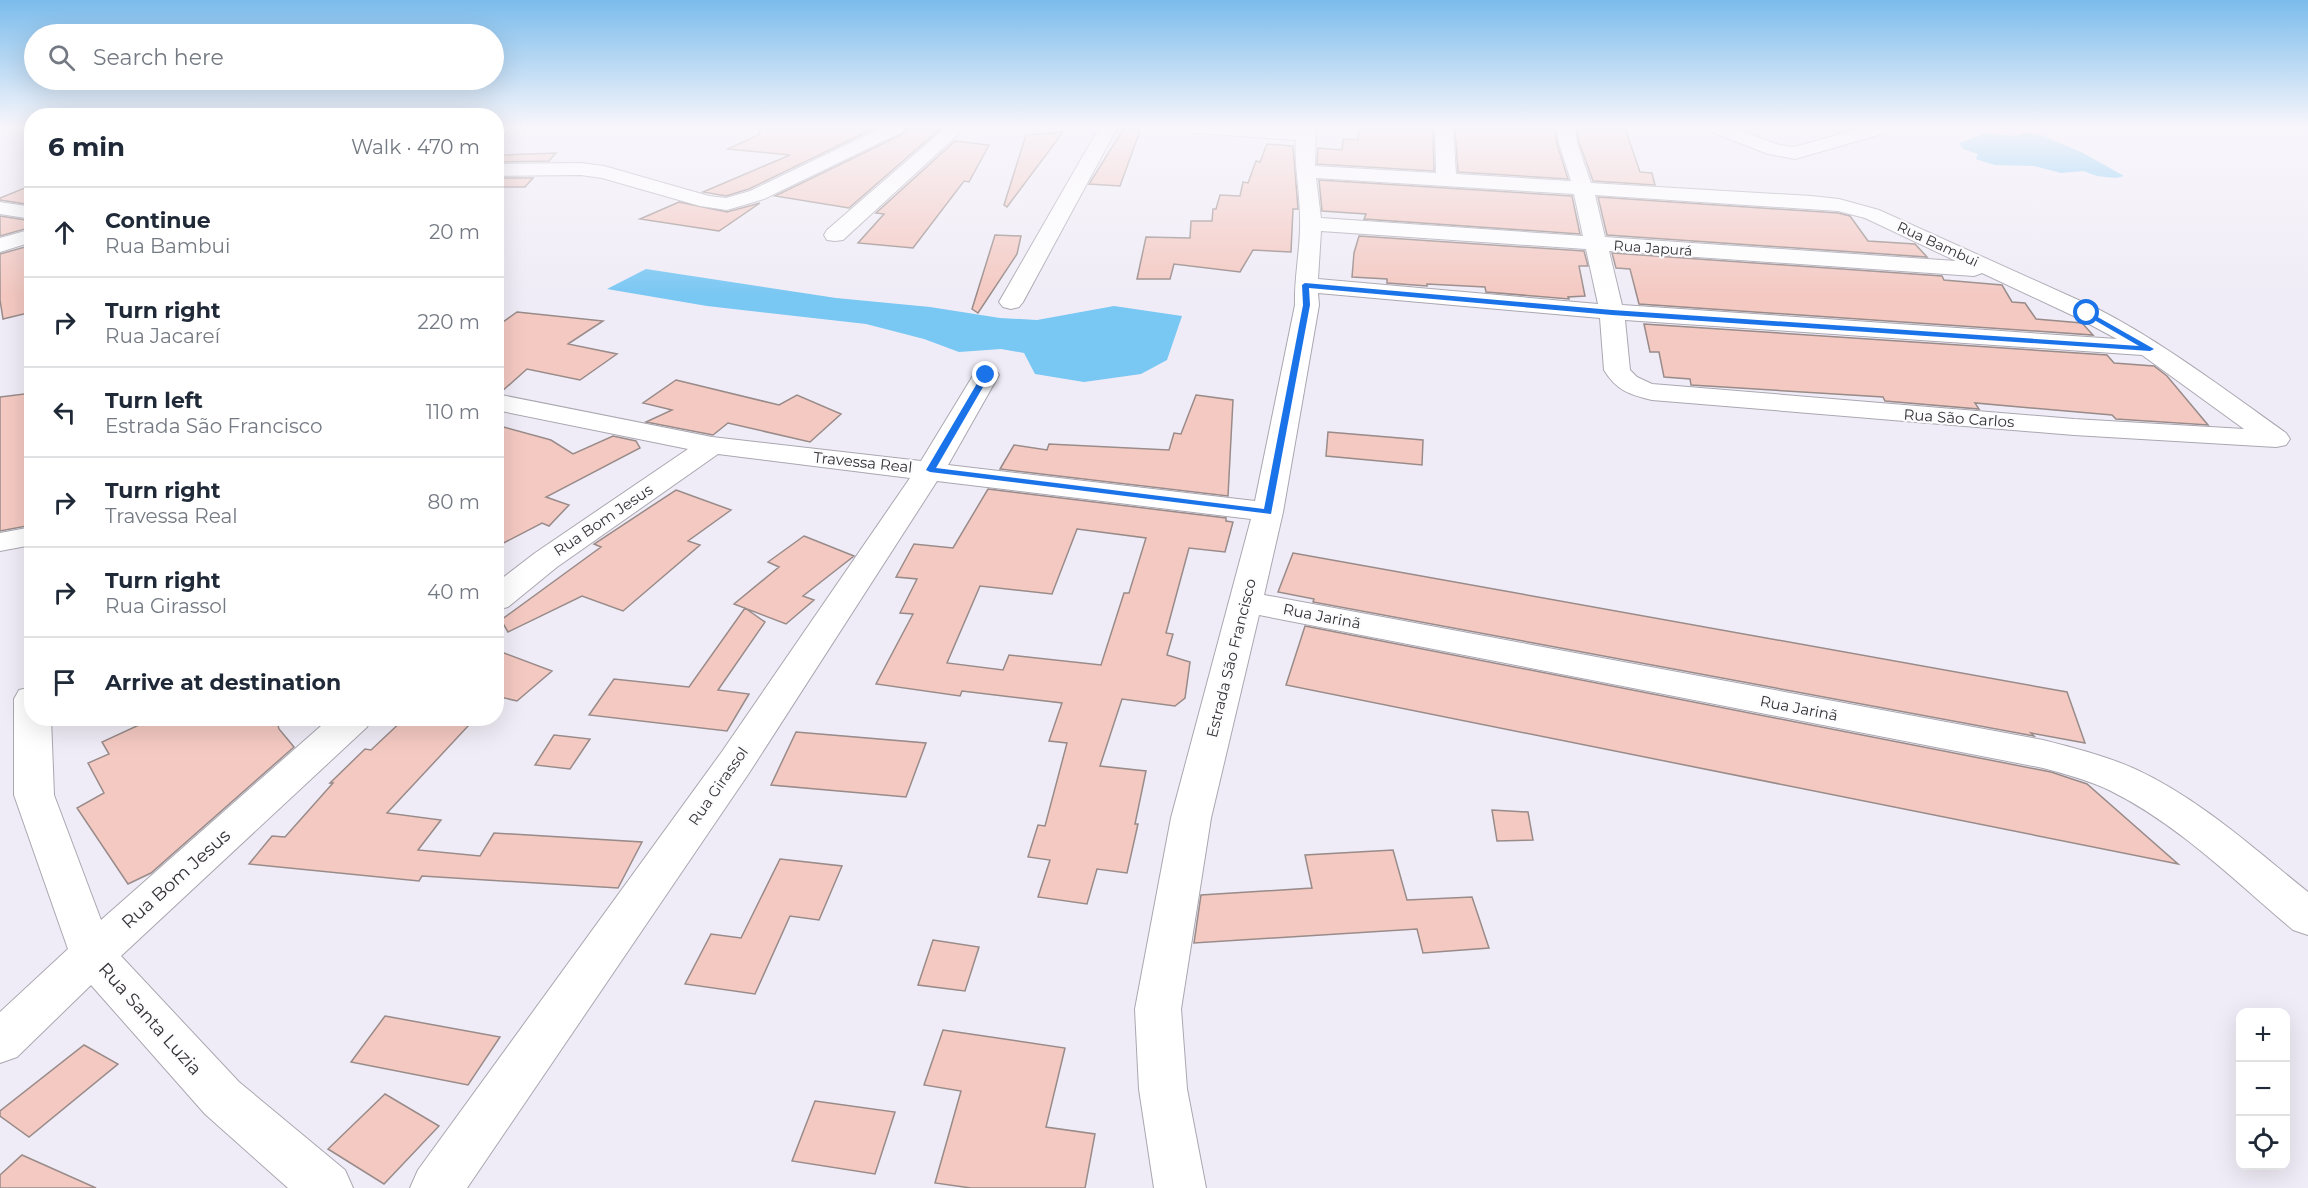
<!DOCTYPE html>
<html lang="en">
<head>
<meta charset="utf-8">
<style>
	:root { --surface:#fff; --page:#f2f2f3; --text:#1f2937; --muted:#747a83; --line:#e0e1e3 }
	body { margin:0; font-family:Montserrat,sans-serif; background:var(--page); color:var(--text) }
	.controls { position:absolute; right:18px; bottom:18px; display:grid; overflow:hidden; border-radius:12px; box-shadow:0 6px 24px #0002 }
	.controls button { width:54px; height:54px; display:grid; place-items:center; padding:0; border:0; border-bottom:2px solid var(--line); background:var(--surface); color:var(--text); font:30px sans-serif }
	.stop { position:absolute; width:18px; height:18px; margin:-14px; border:4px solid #1a73e8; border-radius:50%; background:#fff }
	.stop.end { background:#1a73e8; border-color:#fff; box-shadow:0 2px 6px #0008 }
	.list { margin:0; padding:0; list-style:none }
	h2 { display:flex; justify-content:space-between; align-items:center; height:78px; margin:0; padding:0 24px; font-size:26px }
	h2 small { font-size:20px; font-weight:400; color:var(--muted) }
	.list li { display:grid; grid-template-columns:39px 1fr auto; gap:18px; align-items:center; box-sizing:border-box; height:90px; padding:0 24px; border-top:2px solid var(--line) }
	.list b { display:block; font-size:22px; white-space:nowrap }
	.list p { margin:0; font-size:20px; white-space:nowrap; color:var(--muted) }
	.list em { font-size:20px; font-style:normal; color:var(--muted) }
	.icon { flex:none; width:33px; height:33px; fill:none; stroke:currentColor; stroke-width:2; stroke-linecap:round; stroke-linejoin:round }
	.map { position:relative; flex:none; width:2308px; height:1188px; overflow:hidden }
	.search { position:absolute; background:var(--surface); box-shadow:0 6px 24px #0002; left:24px; top:24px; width:480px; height:66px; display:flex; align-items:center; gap:15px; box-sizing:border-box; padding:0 21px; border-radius:33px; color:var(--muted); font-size:22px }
	.panel { position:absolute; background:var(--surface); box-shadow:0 6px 24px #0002; left:24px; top:108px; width:480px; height:618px; border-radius:24px }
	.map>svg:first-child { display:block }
</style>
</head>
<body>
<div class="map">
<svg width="2308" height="1188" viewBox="0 0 2308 1188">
	<rect width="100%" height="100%" fill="#f0ecf7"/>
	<!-- water -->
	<path fill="#79c7f3" d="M 1987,133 L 2014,136 L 2026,133 L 2039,134 L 2083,153 L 2124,176 L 2116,178 L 2097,176 L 2083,171 L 2061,173 L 2034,166 L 1995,165 L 1976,159 L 1978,154 L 1963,149 L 1959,143 Z
		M 646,269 L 836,298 L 930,307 L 1000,318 L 1037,320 L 1114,306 L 1182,316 L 1167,360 L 1141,374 L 1084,382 L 1035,374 L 1024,353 L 1001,349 L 959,352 L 924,339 L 866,324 L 707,306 L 607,289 Z"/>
	<!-- building -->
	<path fill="#f4c9c2" stroke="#988b89" stroke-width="1.5" fill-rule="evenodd" d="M 759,128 L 875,128 L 749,189 L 726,196 L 703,192 L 790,155 L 728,149 L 760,134 Z
		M 907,128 L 941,128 L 849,208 L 775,196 L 903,134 Z
		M 1124,128 L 1141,128 L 1120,186 L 1089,184 Z
		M 1359,128 L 1433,128 L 1434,171 L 1317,164 L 1318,148 L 1342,150 L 1343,139 L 1358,140 Z
		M 1455,128 L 1555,128 L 1557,144 L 1568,179 L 1458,172 Z
		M 1577,128 L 1625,128 L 1640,172 L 1652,173 L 1655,185 L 1593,181 L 1579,142 Z
		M 1063,132 L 1007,207 L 1004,205 L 1026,135 Z
		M 955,141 L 989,145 L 969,182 L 964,181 L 913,248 L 858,243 L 884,214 L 876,213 Z
		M 1267,144 L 1293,146 L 1298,209 L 1293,209 L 1291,252 L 1253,250 L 1240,272 L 1174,264 L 1170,279 L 1137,279 L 1146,237 L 1190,238 L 1191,221 L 1212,221 L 1213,209 L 1216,209 L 1220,195 L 1240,196 L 1243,182 L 1248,183 L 1256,161 L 1260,162 Z
		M 556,153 L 549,161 L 498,162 L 503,155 Z
		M 496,178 L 533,178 L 525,187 L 496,187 Z
		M 1319,180 L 1572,196 L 1580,234 L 1364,219 L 1366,214 L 1322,211 Z
		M 32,185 L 32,205 L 0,200 L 0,198 Z
		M 1598,197 L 1838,213 L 1850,216 L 1868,241 L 1915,244 L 1927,257 L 1607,235 Z
		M 679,202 L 727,212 L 760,203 L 719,231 L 640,219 Z
		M 0,216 L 32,221 L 32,227 L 0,236 Z
		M 995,235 L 1021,236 L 1017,254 L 978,313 L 972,309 Z
		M 1359,236 L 1584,251 L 1588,266 L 1579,266 L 1585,296 L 1568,297 L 1569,299 L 1486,292 L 1485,287 L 1427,284 L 1427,286 L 1387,283 L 1387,279 L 1352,277 L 1354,253 Z
		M 32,245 L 32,312 L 3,319 L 0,300 L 0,254 Z
		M 1612,253 L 1942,276 L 1944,280 L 2002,285 L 2012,302 L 2025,303 L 2036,319 L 2082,323 L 2093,335 L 1639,304 L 1630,269 L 1616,268 Z
		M 517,312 L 603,321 L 568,344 L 617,354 L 580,380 L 527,369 L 500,393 L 496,392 L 496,327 Z
		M 1644,324 L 2107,355 L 2114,363 L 2154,366 L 2167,376 L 2208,425 L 2116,419 L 2112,415 L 1975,403 L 1979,409 L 1885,401 L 1883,397 L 1691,385 L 1690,379 L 1664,377 L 1659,352 L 1650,352 Z
		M 676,380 L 779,405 L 797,395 L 841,414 L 810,442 L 728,423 L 713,435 L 646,422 L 672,410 L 643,403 Z
		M 32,393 L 32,525 L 0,531 L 0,397 Z
		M 1196,395 L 1233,400 L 1228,496 L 1000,469 L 1014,445 L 1047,450 L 1049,444 L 1169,450 L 1174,433 L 1181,434 Z
		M 496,425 L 551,440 L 573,454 L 613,436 L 636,441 L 640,448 L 546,497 L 569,505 L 549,526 L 542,523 L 496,547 Z
		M 1328,432 L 1423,440 L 1422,465 L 1326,456 Z
		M 988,489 L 1226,518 L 1226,521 L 1233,522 L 1225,552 L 1189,548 L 1166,633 L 1173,634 L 1167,655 L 1190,662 L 1185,698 L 1175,706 L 1122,699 L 1100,766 L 1146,771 L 1135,824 L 1138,824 L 1127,873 L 1097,869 L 1087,904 L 1038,897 L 1050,860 L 1028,857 L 1038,825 L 1045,826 L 1067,743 L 1049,741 L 1062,703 L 962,691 L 960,696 L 876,684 L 913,614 L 900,613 L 917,579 L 896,577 L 914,544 L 953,548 ZM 1077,529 L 1146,538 L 1129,593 L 1124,593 L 1101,665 L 1009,655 L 1003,670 L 947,663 L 980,586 L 1052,594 Z
		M 676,490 L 731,510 L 688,541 L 700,545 L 623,611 L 582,596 L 508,632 L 501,620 L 601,547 L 594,544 Z
		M 804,536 L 854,556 L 803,596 L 814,600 L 786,624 L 734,604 L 779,567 L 768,562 Z
		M 1293,553 L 2067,692 L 2085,743 L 2031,733 L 2034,736 L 1313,602 L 1314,599 L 1278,592 Z
		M 745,608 L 765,622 L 718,690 L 749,694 L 727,731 L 589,715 L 614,679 L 689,687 Z
		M 1305,626 L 2051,772 L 2087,784 L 2178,864 L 1286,685 Z
		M 496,650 L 552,671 L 517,701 L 496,696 Z
		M 154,718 L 276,718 L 279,729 L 294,747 L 151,873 L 128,884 L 77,808 L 104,793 L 88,763 L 109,754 L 102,742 Z
		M 405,718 L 439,718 L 469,725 L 387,813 L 441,820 L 418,850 L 480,856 L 494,833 L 642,842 L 618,888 L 422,876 L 419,881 L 249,864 L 272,836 L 285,837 L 333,783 L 330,783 L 365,749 L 371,750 Z
		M 796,732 L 926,743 L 906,797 L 771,785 Z
		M 554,735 L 590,739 L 570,769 L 535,765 Z
		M 1492,810 L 1528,812 L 1533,840 L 1497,841 Z
		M 1393,850 L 1407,900 L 1472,897 L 1489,948 L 1423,953 L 1417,929 L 1194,943 L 1201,895 L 1312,888 L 1305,855 Z
		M 780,859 L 842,866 L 819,920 L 790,916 L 755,994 L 685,984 L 711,934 L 741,938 Z
		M 933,940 L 979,947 L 965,991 L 918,985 Z
		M 385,1016 L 500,1037 L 468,1085 L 351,1062 Z
		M 943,1030 L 1065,1048 L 1046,1127 L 1095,1134 L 1085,1188 L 971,1188 L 935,1183 L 961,1091 L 924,1085 Z
		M 84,1045 L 118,1064 L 29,1137 L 0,1116 L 0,1111 Z
		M 385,1094 L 439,1126 L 384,1184 L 328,1149 Z
		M 815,1101 L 895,1112 L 875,1174 L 792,1161 Z
		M 22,1155 L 96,1188 L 0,1188 L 0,1175 Z"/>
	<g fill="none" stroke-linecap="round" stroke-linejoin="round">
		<!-- minor casing -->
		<g stroke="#aaa7b1" stroke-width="2">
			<path id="minor" d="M 496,128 L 511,128 L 502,138 L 496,139 Z
				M 881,128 L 905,128 L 902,132 L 764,199 L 727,210 L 700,206 L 602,178 L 581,175 L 496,176 L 496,164 L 581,163 L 604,166 L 709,196 L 726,198 L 750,191 Z
				M 945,128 L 965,128 L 843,240 L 835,241 L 827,240 L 824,235 L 827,230 Z
				M 1099,128 L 1117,128 L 1023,302 L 1019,307 L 1011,309 L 1003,307 L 999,302 Z
				M 1186,128 L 1316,128 L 1315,166 L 1436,173 L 1435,128 L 1453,128 L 1456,174 L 1571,181 L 1559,143 L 1557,128 L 1575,128 L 1577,143 L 1591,183 L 1811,196 L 1839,199 L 1879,210 L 2096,308 C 2164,343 2224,389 2286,433 L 2290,439 L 2286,445 L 2276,447 L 2074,435 L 1652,400 C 1630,395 1616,390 1604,370 L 1600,318 L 1318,293 L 1319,305 L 1283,512 L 1264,595 L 2043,740 C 2074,748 2106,756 2135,769 C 2200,799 2253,848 2308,892 L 2308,935 L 2293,930 C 2234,880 2178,824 2109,790 C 2088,780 2065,774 2043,768 L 1259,615 L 1211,818 L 1181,1009 L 1187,1089 L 1206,1188 L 1154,1188 L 1139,1089 L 1135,1009 L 1171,818 L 1251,519 L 937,481 L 749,773 L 467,1188 L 410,1188 L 418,1170 L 721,753 L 910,478 L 718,454 L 557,567 L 508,607 L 496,610 L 496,583 L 535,553 L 688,449 L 496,410 L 496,394 L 712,437 L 921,461 L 977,369 L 986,367 L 995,369 L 999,375 L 948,465 L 1255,501 L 1295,305 C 1294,276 1301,248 1300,218 C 1300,190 1294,167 1296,140 L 1195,133 L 1189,132 ZM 1316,178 L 1574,194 L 1583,236 L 1321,218 ZM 1595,195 L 1838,211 L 1865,218 L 1956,261 L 1605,237 ZM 1321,231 L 1586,249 L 1598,304 L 1318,279 ZM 1609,251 L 1974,276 L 1982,273 L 2078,318 L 2117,339 L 1622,305 ZM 1625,320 L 2142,355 L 2244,429 L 2074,419 L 1652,384 L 1637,377 L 1630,370 Z
				M 1709,128 L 1735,128 L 1779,145 L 1794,147 L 1862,128 L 1892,128 L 1889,132 L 1795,159 L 1768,154 L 1712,132 Z
				M 0,202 L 32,207 L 32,219 L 0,214 Z
				M 32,229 L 32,242 L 0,252 L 0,238 Z
				M 32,527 L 32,545 L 0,551 L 0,533 Z
				M 32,687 L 32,718 L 51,718 L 54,795 L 101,920 L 330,718 L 372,718 L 367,727 L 121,956 L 239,1082 L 345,1170 L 353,1188 L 288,1188 L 205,1114 L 91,985 L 17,1057 L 0,1063 L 0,1012 L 68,949 L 14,795 L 14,699 L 19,690 Z"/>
		</g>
		<!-- minor -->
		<use href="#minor" fill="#fff" fill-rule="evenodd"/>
	</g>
	<!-- sky -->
	<linearGradient id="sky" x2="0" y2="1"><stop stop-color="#7bbcec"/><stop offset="0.43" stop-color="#f8f6fb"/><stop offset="1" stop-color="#f8f6fb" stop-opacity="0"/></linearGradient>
	<rect width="2308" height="295" fill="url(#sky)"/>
	<!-- route -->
	<path fill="#1a73e8" d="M 1305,283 L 1612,310 L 2139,346 L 2084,314 L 2087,311 L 2154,349 L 2150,351 L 1612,315 L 1309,288 L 1310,305 L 1271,514 L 930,472 L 926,470 L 982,375 L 986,372 L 990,375 L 936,468 L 1264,509 L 1303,305 L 1302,285 Z"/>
	<g text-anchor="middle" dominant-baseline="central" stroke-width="4.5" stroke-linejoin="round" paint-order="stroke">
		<!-- far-street labels -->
		<g font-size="14" fill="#343236" stroke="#fcfbfd">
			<text transform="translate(1938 244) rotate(25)">Rua Bambui</text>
			<text transform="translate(1653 248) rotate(4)">Rua Japurá</text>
		</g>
		<!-- street labels -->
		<g font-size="15" fill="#343236" stroke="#fcfbfd">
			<text transform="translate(1959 418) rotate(4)">Rua São Carlos</text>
			<text transform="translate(863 462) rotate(6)">Travessa Real</text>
			<text transform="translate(603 520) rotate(-34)">Rua Bom Jesus</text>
			<text transform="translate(1322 616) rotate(11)">Rua Jarinã</text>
			<text transform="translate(1231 658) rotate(-76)">Estrada São Francisco</text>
			<text transform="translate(1799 708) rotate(11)">Rua Jarinã</text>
			<text transform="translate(718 786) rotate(-55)">Rua Girassol</text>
		</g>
		<!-- near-street labels -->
		<g font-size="18" fill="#343236" stroke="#fcfbfd">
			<text transform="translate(176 879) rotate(-42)">Rua Bom Jesus</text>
			<text transform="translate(150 1019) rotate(48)">Rua Santa Luzia</text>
		</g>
	</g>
</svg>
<div class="controls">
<button>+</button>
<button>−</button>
<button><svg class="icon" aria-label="locate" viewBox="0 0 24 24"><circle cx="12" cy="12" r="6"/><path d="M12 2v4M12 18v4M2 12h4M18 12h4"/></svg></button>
</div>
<div class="stop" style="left:2087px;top:313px"></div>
<div class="stop end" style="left:986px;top:375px"></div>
<div class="search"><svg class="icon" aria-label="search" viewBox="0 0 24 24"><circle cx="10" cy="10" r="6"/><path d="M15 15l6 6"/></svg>Search here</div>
<section class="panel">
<h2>6 min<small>Walk · 470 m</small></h2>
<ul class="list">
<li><svg class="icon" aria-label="ahead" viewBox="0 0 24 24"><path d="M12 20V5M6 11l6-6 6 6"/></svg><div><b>Continue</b><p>Rua Bambui</p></div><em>20 m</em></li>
<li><svg class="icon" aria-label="right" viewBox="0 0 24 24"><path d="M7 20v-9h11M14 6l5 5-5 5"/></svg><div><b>Turn right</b><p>Rua Jacareí</p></div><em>220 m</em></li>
<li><svg class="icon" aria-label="left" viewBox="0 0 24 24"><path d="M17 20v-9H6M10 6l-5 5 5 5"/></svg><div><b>Turn left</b><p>Estrada São Francisco</p></div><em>110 m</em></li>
<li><svg class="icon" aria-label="right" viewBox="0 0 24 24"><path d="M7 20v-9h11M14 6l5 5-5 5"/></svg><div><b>Turn right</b><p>Travessa Real</p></div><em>80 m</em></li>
<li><svg class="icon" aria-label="right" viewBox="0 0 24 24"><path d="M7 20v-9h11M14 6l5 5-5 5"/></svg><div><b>Turn right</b><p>Rua Girassol</p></div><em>40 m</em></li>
<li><svg class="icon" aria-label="arrive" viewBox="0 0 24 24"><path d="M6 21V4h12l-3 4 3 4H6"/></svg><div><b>Arrive at destination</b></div></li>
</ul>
</section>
</div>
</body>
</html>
